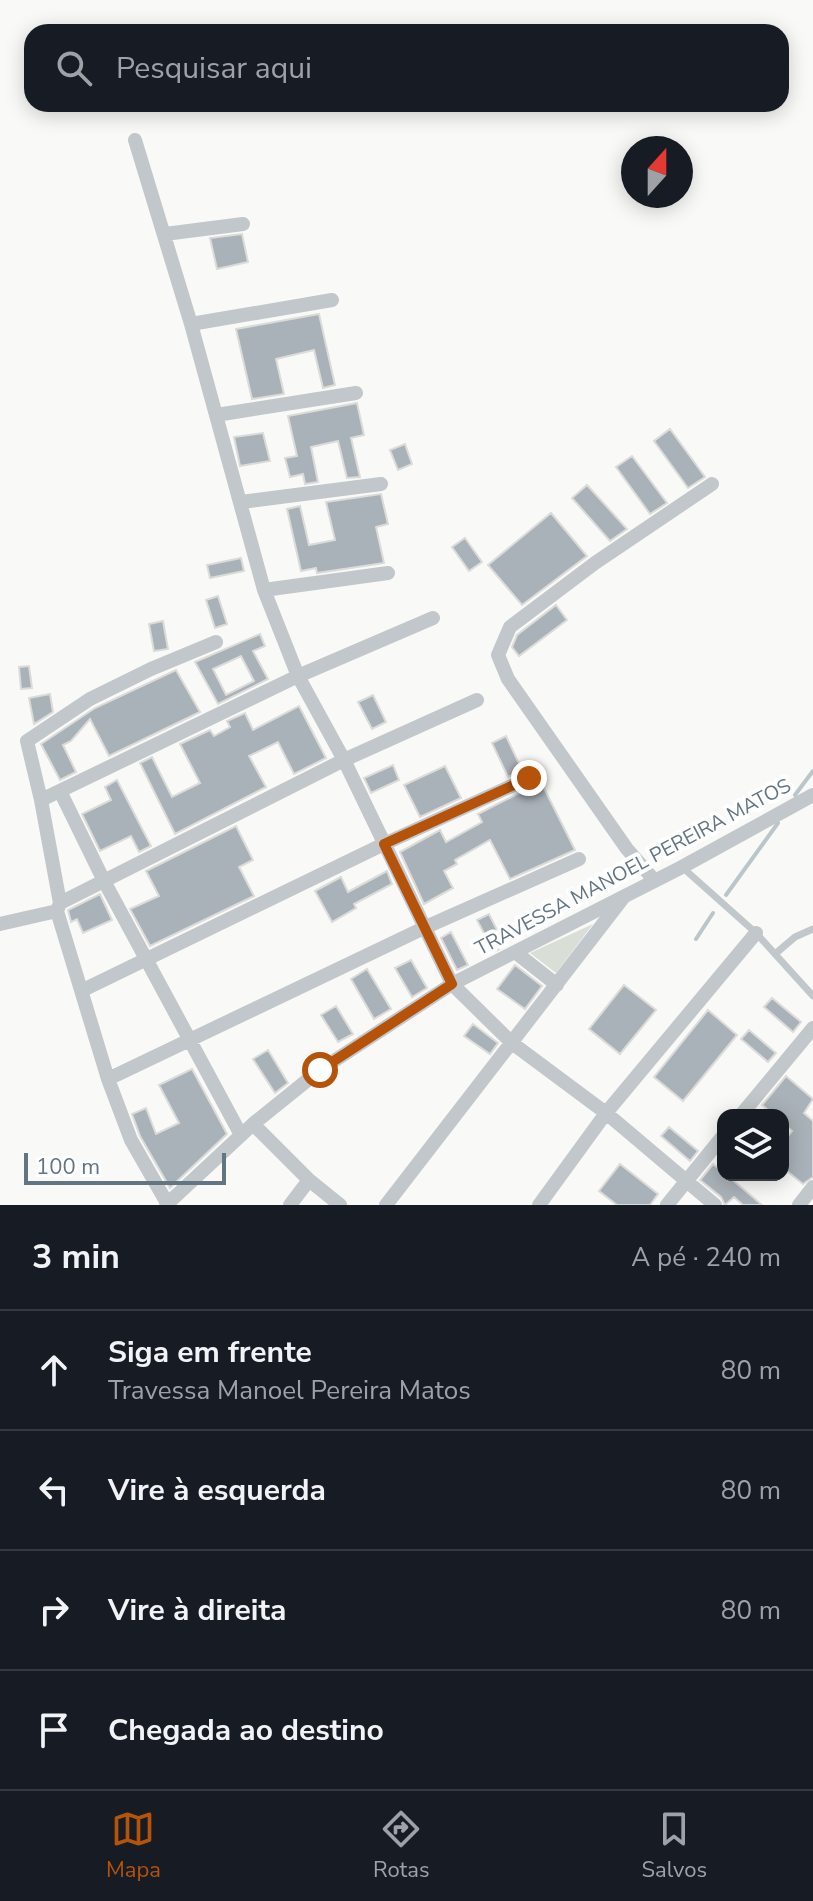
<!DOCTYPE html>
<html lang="pt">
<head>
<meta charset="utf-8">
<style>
	:root { --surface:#171b24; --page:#20242c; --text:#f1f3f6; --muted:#9ea1a6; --line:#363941; --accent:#b45309 }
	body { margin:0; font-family:"Nunito Sans",sans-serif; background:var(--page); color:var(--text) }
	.controls { position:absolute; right:24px; bottom:24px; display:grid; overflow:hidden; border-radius:16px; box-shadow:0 4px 20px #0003 }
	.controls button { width:72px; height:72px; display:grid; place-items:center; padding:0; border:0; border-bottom:2px solid var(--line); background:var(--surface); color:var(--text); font:40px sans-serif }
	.compass { position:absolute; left:621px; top:136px; width:72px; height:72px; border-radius:50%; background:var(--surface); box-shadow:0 4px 20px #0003; rotate:21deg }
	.scale { position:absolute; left:24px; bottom:20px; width:202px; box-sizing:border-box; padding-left:8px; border:4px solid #647582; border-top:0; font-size:22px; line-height:28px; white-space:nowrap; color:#647582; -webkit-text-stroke:6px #fff; paint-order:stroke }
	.stop { position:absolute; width:24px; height:24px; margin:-18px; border:6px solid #b45309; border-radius:50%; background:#fff }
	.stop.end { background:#b45309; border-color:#fff; box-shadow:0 2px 8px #0008 }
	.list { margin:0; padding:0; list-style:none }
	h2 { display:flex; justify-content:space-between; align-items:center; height:104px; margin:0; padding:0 32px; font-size:34px }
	h2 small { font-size:26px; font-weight:400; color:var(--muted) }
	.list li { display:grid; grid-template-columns:52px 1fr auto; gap:24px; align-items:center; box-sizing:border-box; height:120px; padding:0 32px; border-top:2px solid var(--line) }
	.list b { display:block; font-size:30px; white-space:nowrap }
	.list p { margin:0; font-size:26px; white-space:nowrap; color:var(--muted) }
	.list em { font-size:26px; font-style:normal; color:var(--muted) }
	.icon { flex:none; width:44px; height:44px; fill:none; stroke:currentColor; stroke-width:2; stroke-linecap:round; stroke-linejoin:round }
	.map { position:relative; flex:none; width:813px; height:1205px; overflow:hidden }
	.search { position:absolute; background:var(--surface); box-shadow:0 4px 20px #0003; left:24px; right:24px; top:24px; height:88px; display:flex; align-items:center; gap:20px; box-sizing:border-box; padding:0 28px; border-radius:24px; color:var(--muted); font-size:30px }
	.sheet { height:584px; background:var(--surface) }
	nav { display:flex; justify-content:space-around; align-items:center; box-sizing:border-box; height:112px; border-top:2px solid var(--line); background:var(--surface); font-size:22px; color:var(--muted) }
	nav a { display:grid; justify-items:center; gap:4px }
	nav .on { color:var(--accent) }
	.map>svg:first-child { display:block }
</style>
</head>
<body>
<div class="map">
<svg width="813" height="1205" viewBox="0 0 813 1205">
	<rect width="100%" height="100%" fill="#f9f9f7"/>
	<!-- green -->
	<path fill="#d9ded6" d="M 593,924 L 556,973 L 530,953 Z"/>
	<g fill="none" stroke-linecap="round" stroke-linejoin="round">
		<!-- stream -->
		<path stroke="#bac6ca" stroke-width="4" d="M 795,795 L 813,771
			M 726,895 L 778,823
			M 696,939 L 713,913"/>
	</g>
	<!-- building -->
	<path fill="#a9b2b8" stroke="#dbdbd9" stroke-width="2" fill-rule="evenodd" d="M 242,234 L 248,262 L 217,269 L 210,238 Z
		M 319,314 L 335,385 L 323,388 L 314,350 L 276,359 L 284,394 L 252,399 L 236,329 Z
		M 357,403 L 364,435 L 351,438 L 360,477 L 347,478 L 338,441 L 311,447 L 318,482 L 305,484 L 303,474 L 290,477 L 285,458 L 297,456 L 288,416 Z
		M 670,429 L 705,477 L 688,488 L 654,441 Z
		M 263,433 L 270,461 L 240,466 L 234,437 Z
		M 405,444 L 412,464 L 398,470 L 390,450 Z
		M 632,456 L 667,503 L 650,514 L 616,467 Z
		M 587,485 L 627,529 L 610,541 L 572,498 Z
		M 381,494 L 388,524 L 376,527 L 384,563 L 317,573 L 316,568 L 301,571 L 287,509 L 300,506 L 309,545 L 335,540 L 326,502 Z
		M 551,513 L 587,556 L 522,605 L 488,565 Z
		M 465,538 L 482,562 L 469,571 L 452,547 Z
		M 241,558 L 244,571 L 210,578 L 207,565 Z
		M 218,596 L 227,624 L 215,628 L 206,600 Z
		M 556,605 L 567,620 L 519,656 L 512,647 L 517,635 Z
		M 163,621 L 168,649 L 154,651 L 149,624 Z
		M 260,634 L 265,646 L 253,651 L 268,679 L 218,704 L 195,662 ZM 241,656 L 254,681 L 226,695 L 213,669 Z
		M 29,666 L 32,688 L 21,689 L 19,667 Z
		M 176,670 L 200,712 L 109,756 L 90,719 L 71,741 L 63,745 L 76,772 L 60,780 L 41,744 L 95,708 Z
		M 50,694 L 53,712 L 34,724 L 29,698 Z
		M 373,695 L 386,722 L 372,729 L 358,702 Z
		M 299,706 L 326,758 L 294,774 L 278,742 L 249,756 L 266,787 L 175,834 L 140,763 L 152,757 L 172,797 L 200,783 L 180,744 L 210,730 L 214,736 L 230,727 L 227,721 L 245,713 L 253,730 Z
		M 506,736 L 522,770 L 508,777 L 492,743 Z
		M 393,765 L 399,780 L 371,793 L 364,778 Z
		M 445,766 L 461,798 L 420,817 L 404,785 Z
		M 117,780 L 151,846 L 139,852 L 131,836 L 100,851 L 82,814 L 111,800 L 105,787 Z
		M 541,782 L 575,850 L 510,879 L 490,840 L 455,860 L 457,864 L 444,871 L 453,888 L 424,904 L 400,852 L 440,830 L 446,842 L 482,822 L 478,814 Z
		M 236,826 L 253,860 L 239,867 L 254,896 L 150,946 L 130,909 L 159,896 L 146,871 Z
		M 387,871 L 392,884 L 354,904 L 356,908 L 332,922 L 315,891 L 341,877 L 348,892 Z
		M 100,894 L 112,920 L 83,933 L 77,919 L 71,922 L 68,910 Z
		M 489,914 L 505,946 L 494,952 L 477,920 Z
		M 451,932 L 468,965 L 457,970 L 441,938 Z
		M 411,960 L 427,988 L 412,997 L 395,968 Z
		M 515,965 L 542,986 L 525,1009 L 497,989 Z
		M 367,969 L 391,1009 L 374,1019 L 351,979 Z
		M 624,985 L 656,1010 L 620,1054 L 589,1029 Z
		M 772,998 L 801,1022 L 793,1032 L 764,1007 Z
		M 336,1006 L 353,1034 L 338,1042 L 321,1015 Z
		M 708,1010 L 737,1035 L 683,1101 L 654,1077 Z
		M 473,1024 L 498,1043 L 490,1054 L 464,1036 Z
		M 749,1030 L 776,1053 L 768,1062 L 741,1039 Z
		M 268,1050 L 288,1083 L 275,1093 L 253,1059 Z
		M 192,1069 L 227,1134 L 170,1188 L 140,1136 L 132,1114 L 146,1108 L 156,1134 L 179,1123 L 159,1085 Z
		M 786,1076 L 813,1099 L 804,1113 L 813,1121 L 813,1177 L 803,1184 L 783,1168 L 783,1142 L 792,1131 L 783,1123 L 783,1115 L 774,1115 L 762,1105 Z
		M 669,1127 L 698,1151 L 690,1161 L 661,1136 Z
		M 620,1164 L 658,1194 L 650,1205 L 617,1205 L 599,1191 Z
		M 713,1164 L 723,1172 L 723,1175 L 727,1175 L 762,1205 L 743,1205 L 734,1197 L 725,1205 L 721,1197 L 700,1180 Z"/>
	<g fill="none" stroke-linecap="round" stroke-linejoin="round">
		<!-- service -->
		<path stroke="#c2c7cb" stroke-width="7" d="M 682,867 L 756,933 L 813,996
			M 775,954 L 795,937 L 813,929"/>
		<!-- minor -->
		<path stroke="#c2c7cb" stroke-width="14" d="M 135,140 L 191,324 L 264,590 L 298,676 L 344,760 L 452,984 L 512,1043 L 606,1113 L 715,1205
			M 165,234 L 243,224
			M 191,324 L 332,300
			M 216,415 L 356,393
			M 241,502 L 381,484
			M 264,590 L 388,573
			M 60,791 L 104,881 L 241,1135
			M 41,800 L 298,676 L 433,618
			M 655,881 L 627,849 L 508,679 L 498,655 L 510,627 L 595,563 L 712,484
			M 60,903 L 344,760 L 477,700
			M 0,924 L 57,911
			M 515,952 L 557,985
			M 83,990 L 384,844 L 529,778
			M 108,1079 L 426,927 L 579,859
			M 741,1115 L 813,1028
			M 253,1124 L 309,1180 L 340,1205
			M 167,1203 L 131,1140 L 108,1079 L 57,911 L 60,903 L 41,800 L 27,741 L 90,699 L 151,669 L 216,642
			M 166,1205 L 253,1124 L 320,1070 L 452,984 L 682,867 L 813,795
			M 290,1205 L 309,1180
			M 386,1205 L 623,898
			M 539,1205 L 606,1113 L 756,933
			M 667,1205 L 723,1136
			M 799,1205 L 813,1187"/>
	</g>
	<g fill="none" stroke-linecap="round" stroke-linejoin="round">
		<!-- route -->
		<path stroke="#b45309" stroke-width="10" d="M 320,1070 L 452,984 L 384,844 L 529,778"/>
	</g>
	<g text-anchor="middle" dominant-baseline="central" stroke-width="8" stroke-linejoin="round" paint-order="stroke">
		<!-- street labels -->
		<g font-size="20" fill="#647582" stroke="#fff">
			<text transform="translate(633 867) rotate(-28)">TRAVESSA MANOEL PEREIRA MATOS</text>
		</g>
	</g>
</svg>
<div class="controls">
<button><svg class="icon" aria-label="layers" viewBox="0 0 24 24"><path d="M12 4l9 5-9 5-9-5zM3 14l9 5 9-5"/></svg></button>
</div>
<svg class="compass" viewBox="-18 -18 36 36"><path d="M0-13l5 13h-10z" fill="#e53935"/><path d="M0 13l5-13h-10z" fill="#9ea1a6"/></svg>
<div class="scale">100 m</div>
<div class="stop" style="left:320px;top:1070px"></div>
<div class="stop end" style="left:529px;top:778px"></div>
<div class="search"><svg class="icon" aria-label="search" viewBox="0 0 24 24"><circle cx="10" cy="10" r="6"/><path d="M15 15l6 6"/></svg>Pesquisar aqui</div>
</div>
<section class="sheet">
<h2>3 min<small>A pé · 240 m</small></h2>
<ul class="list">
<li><svg class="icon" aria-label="ahead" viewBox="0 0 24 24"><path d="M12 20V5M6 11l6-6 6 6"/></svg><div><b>Siga em frente</b><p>Travessa Manoel Pereira Matos</p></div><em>80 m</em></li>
<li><svg class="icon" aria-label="left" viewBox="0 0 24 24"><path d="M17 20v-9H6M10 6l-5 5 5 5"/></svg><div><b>Vire à esquerda</b></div><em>80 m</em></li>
<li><svg class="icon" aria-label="right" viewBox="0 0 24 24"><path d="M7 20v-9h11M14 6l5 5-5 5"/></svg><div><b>Vire à direita</b></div><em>80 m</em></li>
<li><svg class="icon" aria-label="arrive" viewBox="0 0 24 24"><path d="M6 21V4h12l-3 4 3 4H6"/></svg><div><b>Chegada ao destino</b></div></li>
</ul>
</section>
<nav>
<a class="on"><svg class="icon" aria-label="map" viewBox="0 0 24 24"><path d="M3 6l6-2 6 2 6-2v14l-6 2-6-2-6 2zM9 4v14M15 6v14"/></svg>Mapa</a>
<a><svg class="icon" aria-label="directions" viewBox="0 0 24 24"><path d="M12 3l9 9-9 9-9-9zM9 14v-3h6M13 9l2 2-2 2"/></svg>Rotas</a>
<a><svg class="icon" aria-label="saved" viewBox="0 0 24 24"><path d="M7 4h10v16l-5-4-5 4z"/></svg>Salvos</a>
</nav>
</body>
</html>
